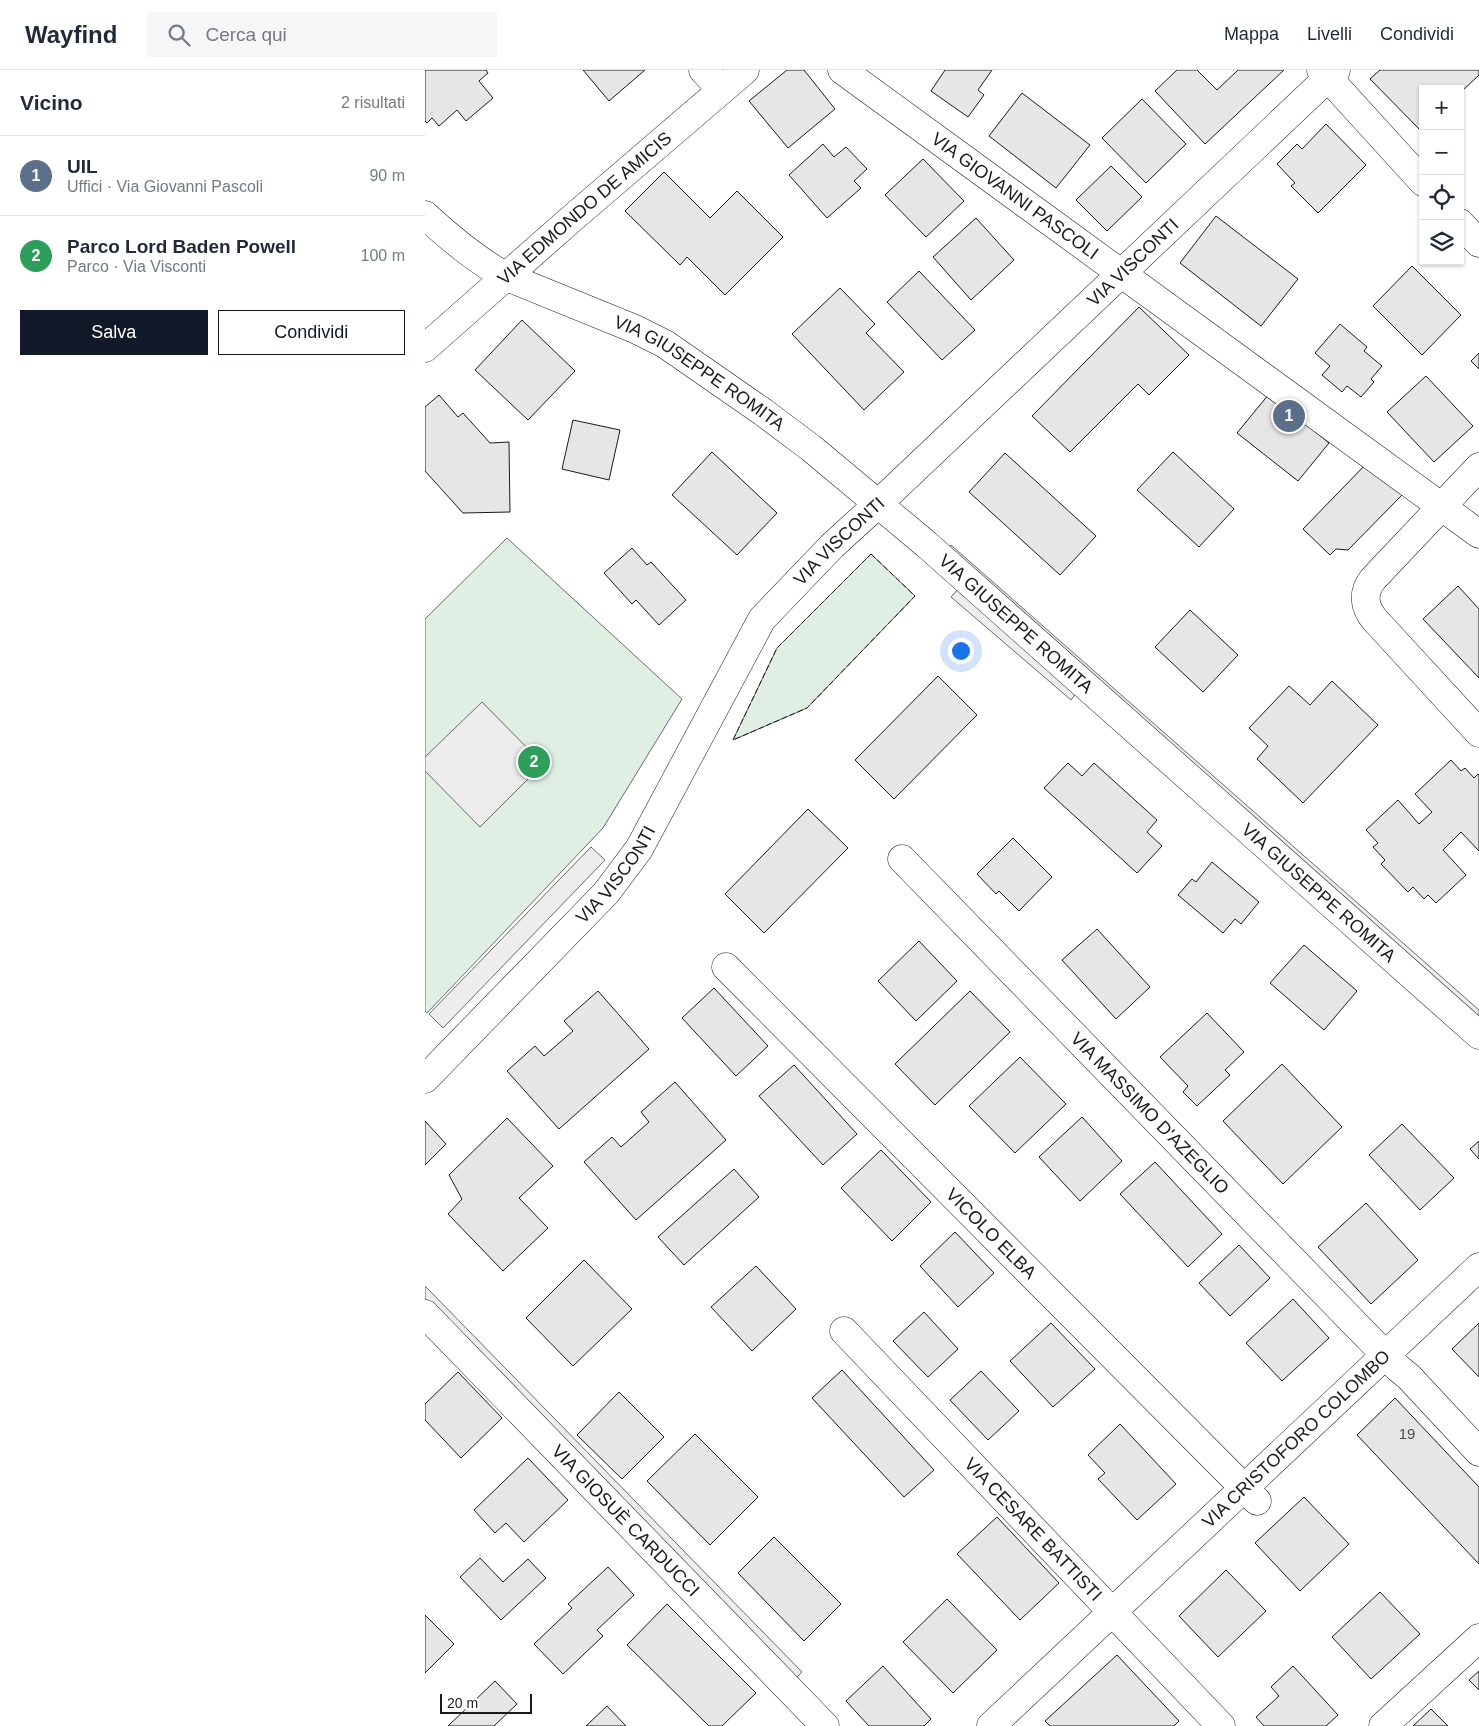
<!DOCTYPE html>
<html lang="it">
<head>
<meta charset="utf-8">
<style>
	:root { --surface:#fff; --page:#f6f6f7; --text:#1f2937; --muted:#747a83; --line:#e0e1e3; --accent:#111827 }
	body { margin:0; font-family:Helvetica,sans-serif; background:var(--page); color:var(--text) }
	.controls { position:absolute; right:15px; top:15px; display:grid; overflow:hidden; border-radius:0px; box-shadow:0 1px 4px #0004 }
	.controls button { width:45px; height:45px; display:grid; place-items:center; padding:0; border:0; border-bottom:1px solid var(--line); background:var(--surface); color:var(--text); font:25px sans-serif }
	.scale { position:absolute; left:15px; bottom:12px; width:92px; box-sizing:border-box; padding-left:5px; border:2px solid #1a1a1a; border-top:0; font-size:14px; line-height:18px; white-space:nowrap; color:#1a1a1a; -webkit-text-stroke:4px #fff; paint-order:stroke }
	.you { position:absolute; left:535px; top:580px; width:18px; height:18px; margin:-12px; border:4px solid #fff; border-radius:50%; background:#1a73e8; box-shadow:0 0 0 8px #1a73e833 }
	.badge { display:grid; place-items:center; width:32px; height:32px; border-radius:50%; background:var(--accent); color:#fff; font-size:16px; font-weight:700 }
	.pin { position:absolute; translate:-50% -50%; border:2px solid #fff; box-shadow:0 1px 5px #0006 }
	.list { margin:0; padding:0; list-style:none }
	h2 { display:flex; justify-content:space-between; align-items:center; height:65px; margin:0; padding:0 20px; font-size:21px }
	h2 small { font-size:16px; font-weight:400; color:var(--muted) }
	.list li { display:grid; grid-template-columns:32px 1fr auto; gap:15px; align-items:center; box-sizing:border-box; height:80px; padding:0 20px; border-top:1px solid var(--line) }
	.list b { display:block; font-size:19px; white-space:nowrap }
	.list p { margin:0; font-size:16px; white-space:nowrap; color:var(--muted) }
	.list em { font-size:16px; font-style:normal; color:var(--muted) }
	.actions { display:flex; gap:10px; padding:15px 20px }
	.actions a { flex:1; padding:11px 0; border:1px solid var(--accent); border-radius:0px; text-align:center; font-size:18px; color:var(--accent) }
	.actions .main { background:var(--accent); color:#fff }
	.icon { flex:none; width:28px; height:28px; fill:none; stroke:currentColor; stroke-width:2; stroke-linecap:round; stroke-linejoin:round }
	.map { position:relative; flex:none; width:1054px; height:1656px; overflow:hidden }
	header { display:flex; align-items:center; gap:30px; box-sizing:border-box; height:70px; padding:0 25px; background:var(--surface); border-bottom:1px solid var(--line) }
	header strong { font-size:24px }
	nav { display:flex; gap:28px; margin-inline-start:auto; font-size:18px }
	.search { width:350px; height:45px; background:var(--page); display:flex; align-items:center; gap:12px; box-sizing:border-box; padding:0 18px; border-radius:0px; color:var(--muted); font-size:19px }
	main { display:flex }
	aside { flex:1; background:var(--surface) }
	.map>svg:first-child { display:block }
</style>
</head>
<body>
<header>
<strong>Wayfind</strong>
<div class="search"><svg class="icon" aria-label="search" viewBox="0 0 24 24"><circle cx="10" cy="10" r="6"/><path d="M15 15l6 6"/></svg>Cerca qui</div>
<nav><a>Mappa</a><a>Livelli</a><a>Condividi</a></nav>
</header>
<main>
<aside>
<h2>Vicino<small>2 risultati</small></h2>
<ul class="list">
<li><span class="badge" style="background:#5c6f8a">1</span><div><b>UIL</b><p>Uffici · Via Giovanni Pascoli</p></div><em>90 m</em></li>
<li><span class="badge" style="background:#2e9e5b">2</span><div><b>Parco Lord Baden Powell</b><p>Parco · Via Visconti</p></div><em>100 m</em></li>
</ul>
<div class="actions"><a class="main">Salva</a><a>Condividi</a></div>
</aside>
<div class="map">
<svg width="1054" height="1656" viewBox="0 0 1054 1656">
	<rect width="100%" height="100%" fill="#fff"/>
	<!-- green -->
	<path fill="#e0efe3" stroke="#6a6a6a" d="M 82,468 L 257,629 L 178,758 L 2,943 L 0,941 L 0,549 Z
		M 446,484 L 490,526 L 382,638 L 308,670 L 352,578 Z"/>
	<!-- parking -->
	<path fill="#ededed" stroke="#6a6a6a" d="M 526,475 L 1054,940 L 1054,955 L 519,484 Z
		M 534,518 L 653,621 L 646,630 L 526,527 Z
		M 57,632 L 118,694 L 55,757 L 0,701 L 0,687 Z
		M 166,777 L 180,790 L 18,958 L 4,944 Z
		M 0,1216 L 377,1602 L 369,1610 L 0,1232 Z"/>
	<!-- building -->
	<path fill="#e6e6e6" stroke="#1a1a1a" d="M 0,0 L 61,0 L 63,3 L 54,11 L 68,28 L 41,51 L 32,40 L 14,56 L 7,48 L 2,53 L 0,51 Z
		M 158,0 L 220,0 L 184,31 Z
		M 362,0 L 379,0 L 410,39 L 363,78 L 324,31 Z
		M 520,0 L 567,0 L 553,20 L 559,25 L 543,47 L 506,21 Z
		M 752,0 L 772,0 L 792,20 L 813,0 L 859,0 L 780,74 L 730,21 Z
		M 955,0 L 1054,0 L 1054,5 L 1035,23 L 1035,19 L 998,19 L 998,60 L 996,61 L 945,9 Z
		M 597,23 L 665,75 L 631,118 L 564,66 Z
		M 717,29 L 761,74 L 721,113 L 677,68 Z
		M 901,54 L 941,95 L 893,143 L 866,116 L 870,113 L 852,94 L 872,74 L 877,79 Z
		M 398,74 L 409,87 L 421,77 L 442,99 L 429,111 L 436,118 L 402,148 L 364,105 Z
		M 498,89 L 539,131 L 501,167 L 460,125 Z
		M 686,96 L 717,127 L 682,161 L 651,130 Z
		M 239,102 L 285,148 L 312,121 L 358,167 L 300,225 L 262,187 L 255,195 L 200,141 Z
		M 791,146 L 873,209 L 836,256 L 755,193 Z
		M 551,148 L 589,190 L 546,230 L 508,187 Z
		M 987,196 L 1036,245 L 997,285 L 948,236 Z
		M 494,201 L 550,260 L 517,290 L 462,232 Z
		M 415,218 L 450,254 L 441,263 L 479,302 L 439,340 L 367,264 Z
		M 714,237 L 764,285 L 724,325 L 713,314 L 645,382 L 607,346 Z
		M 97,250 L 150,301 L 103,350 L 50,300 Z
		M 915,254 L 942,277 L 939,281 L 957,296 L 946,309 L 949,312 L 936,327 L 922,316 L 917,322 L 897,305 L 905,296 L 890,283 Z
		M 1054,283 L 1054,299 L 1046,291 Z
		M 1001,306 L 1048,356 L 1009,392 L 962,342 Z
		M 844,324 L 904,373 L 873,411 L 812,363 Z
		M 14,325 L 33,347 L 38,343 L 65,373 L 84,372 L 85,442 L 38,443 L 0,401 L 0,337 Z
		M 148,350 L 195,360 L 184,410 L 137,399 Z
		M 287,382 L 352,443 L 312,485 L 247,425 Z
		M 748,382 L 809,439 L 774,477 L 712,420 Z
		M 580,383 L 671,466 L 635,505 L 544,422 Z
		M 943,392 L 977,425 L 923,480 L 911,479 L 905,485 L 878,459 Z
		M 207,478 L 222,495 L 226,492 L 261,530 L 234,555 L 211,530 L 207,534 L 179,503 Z
		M 1033,516 L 1054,539 L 1054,608 L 998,549 Z
		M 765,540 L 813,585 L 778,622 L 730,577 Z
		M 513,606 L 552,645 L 469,729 L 430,690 Z
		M 907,611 L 953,655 L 878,733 L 832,689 L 843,676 L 824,658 L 864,616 L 885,635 Z
		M 1026,690 L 1036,701 L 1040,698 L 1049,708 L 1053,704 L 1054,705 L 1054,781 L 1036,762 L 1018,780 L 1041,805 L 1011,833 L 1003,825 L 999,829 L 988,817 L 983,822 L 956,794 L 960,790 L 948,777 L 953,773 L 941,760 L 973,730 L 994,754 L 1007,742 L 990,724 Z
		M 643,693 L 657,706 L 669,693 L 732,750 L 722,762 L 737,776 L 712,803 L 619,718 Z
		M 383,739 L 423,778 L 339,863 L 300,824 Z
		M 588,768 L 627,807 L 594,841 L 574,821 L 571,824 L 552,804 Z
		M 787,792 L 834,832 L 816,854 L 810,849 L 798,863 L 753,825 L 767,809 L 771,812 Z
		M 672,859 L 725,917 L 691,949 L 637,890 Z
		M 494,871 L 532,911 L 491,951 L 453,911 Z
		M 879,875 L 932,921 L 899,960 L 845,913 Z
		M 289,918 L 343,976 L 311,1006 L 257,948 Z
		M 173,921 L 224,979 L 134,1059 L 82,1001 L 110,976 L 119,986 L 148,961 L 139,951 Z
		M 545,921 L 585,962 L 510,1035 L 470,994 Z
		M 782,943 L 819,982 L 800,1000 L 805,1005 L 772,1036 L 758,1022 L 763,1016 L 735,987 Z
		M 595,987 L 641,1034 L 590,1083 L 544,1036 Z
		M 857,994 L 917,1057 L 858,1114 L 798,1051 Z
		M 369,995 L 432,1064 L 398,1095 L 334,1026 Z
		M 250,1012 L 301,1070 L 211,1150 L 159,1092 L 187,1067 L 196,1077 L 224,1052 L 216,1042 Z
		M 657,1047 L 697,1091 L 655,1131 L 614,1087 Z
		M 82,1048 L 128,1096 L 94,1128 L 123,1158 L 78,1201 L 23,1144 L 37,1129 L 24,1105 Z
		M 0,1051 L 21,1074 L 0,1095 Z
		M 977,1054 L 1029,1108 L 995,1140 L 944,1085 Z
		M 1054,1071 L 1054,1089 L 1045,1079 Z
		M 456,1080 L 506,1132 L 467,1171 L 416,1118 Z
		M 730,1092 L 797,1164 L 763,1197 L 695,1124 Z
		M 309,1099 L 334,1127 L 259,1195 L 233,1167 Z
		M 941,1133 L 993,1190 L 946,1234 L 893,1177 Z
		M 530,1162 L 569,1203 L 533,1237 L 495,1196 Z
		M 814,1175 L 845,1208 L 805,1246 L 774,1213 Z
		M 159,1190 L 207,1239 L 148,1296 L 101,1248 Z
		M 331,1196 L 371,1239 L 327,1281 L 286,1237 Z
		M 868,1229 L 904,1268 L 857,1311 L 821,1273 Z
		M 499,1242 L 533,1279 L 503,1307 L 468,1271 Z
		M 626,1253 L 670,1299 L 628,1337 L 585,1291 Z
		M 1054,1253 L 1054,1307 L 1027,1279 Z
		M 417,1300 L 509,1400 L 479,1427 L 387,1328 Z
		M 556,1301 L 594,1341 L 563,1370 L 525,1330 Z
		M 33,1302 L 77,1348 L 36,1388 L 0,1350 L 0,1334 Z
		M 194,1322 L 239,1367 L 197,1409 L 152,1365 Z
		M 970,1328 L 1054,1417 L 1054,1494 L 932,1365 Z
		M 695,1354 L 751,1414 L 712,1450 L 673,1409 L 680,1403 L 663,1385 Z
		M 270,1364 L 333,1427 L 285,1475 L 222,1411 Z
		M 103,1388 L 143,1430 L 99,1472 L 81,1453 L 70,1463 L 49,1440 Z
		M 879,1427 L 924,1474 L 875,1521 L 830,1473 Z
		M 572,1447 L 634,1513 L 595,1550 L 532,1484 Z
		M 349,1467 L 416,1534 L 379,1571 L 313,1503 Z
		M 55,1488 L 78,1512 L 103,1489 L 121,1508 L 76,1550 L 35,1507 Z
		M 183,1497 L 209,1525 L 172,1560 L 178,1566 L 138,1604 L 109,1574 L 147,1538 L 143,1534 Z
		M 801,1500 L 841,1541 L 793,1587 L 754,1546 Z
		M 955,1522 L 995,1564 L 946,1609 L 907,1567 Z
		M 522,1529 L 572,1580 L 528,1623 L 478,1572 Z
		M 242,1534 L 331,1623 L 297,1656 L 284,1656 L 202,1575 Z
		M 0,1545 L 29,1574 L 0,1603 Z
		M 692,1585 L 754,1651 L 749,1656 L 625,1656 L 620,1651 Z
		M 458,1596 L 506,1649 L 499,1656 L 444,1656 L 421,1631 Z
		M 868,1596 L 913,1645 L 901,1656 L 839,1656 L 831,1647 L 854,1626 L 846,1617 Z
		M 1054,1601 L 1054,1620 L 1044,1610 Z
		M 70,1611 L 92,1634 L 69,1656 L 23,1656 Z
		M 182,1636 L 201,1656 L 161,1656 Z
		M 1006,1639 L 1023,1656 L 988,1656 Z"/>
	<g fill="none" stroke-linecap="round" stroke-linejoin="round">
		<!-- street casing -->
		<g stroke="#1a1a1a" stroke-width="29">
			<g id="street">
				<path d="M 278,0 L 297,20"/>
				<path id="s1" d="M 417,0 L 1054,464"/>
				<path d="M 896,0 L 998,112"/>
				<path id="s2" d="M 0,145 C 26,169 51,190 82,207 L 210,259 L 240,274 L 338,342 L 386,378 L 501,474 L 1054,965"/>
				<path d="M 1035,153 L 1054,173"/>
				<path id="s3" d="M 0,278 L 144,151 L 320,0"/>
				<path d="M 1054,397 L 948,509 C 937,523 939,537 950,550 L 1054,663"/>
				<path id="s4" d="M 477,789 L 973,1298 L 984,1307 L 1054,1382"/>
				<path id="s5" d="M 301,897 L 832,1431"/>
				<path id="s6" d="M 0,1009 L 181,823 L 214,779 L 337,549 L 407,476 L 454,433 L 911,0"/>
				<path id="s7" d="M 0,1244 L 400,1656"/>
				<path id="s8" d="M 419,1261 L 796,1656"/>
				<path d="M 958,1656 L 1054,1568"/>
			</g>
		</g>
		<!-- secondary casing -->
		<g stroke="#1a1a1a" stroke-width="29">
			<g id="secondary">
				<path id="s9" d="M 566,1656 L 1054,1197"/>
			</g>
		</g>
		<!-- street -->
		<use href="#street" stroke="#fff" stroke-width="28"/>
		<!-- secondary -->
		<use href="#secondary" stroke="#fff" stroke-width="28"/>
		<!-- fence -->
		<path stroke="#1a1a1a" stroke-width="1" stroke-dasharray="6 2.5" stroke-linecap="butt" d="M 446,484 L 490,526 L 382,638 L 308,670 L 352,578 Z"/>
	</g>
	<g text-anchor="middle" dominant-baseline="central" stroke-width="4" stroke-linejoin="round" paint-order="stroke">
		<!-- number labels -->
		<g font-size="15" fill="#4d4d4d">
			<text x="982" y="1363">19</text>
		</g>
		<!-- street labels -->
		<g font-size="18" fill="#1a1a1a" stroke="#fff">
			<text stroke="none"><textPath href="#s1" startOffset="214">VIA GIOVANNI PASCOLI</textPath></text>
			<text stroke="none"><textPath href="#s3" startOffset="212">VIA EDMONDO DE AMICIS</textPath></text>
			<text stroke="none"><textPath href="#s6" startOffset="1090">VIA VISCONTI</textPath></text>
			<text stroke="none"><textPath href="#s2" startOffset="319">VIA GIUSEPPE ROMITA</textPath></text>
			<text stroke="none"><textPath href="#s6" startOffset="685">VIA VISCONTI</textPath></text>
			<text stroke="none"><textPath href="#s2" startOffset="724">VIA GIUSEPPE ROMITA</textPath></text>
			<text stroke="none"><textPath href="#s6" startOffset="280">VIA VISCONTI</textPath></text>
			<text stroke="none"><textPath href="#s2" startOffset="1129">VIA GIUSEPPE ROMITA</textPath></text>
			<text stroke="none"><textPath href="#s4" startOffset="355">VIA MASSIMO D'AZEGLIO</textPath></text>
			<text stroke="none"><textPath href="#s5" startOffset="376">VICOLO ELBA</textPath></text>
			<text stroke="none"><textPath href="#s9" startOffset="419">VIA CRISTOFORO COLOMBO</textPath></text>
			<text stroke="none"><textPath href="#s7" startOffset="288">VIA GIOSUÈ CARDUCCI</textPath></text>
			<text stroke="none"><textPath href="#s8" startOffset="274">VIA CESARE BATTISTI</textPath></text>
		</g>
	</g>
</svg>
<div class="controls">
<button>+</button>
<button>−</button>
<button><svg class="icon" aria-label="locate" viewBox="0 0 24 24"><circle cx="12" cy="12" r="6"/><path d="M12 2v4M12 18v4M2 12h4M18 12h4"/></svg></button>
<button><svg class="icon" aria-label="layers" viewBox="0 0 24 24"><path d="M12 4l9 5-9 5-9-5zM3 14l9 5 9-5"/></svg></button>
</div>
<div class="scale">20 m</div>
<div class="you"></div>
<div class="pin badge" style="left:864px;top:346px;background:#5c6f8a">1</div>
<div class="pin badge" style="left:109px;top:692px;background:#2e9e5b">2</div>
</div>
</main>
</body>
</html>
